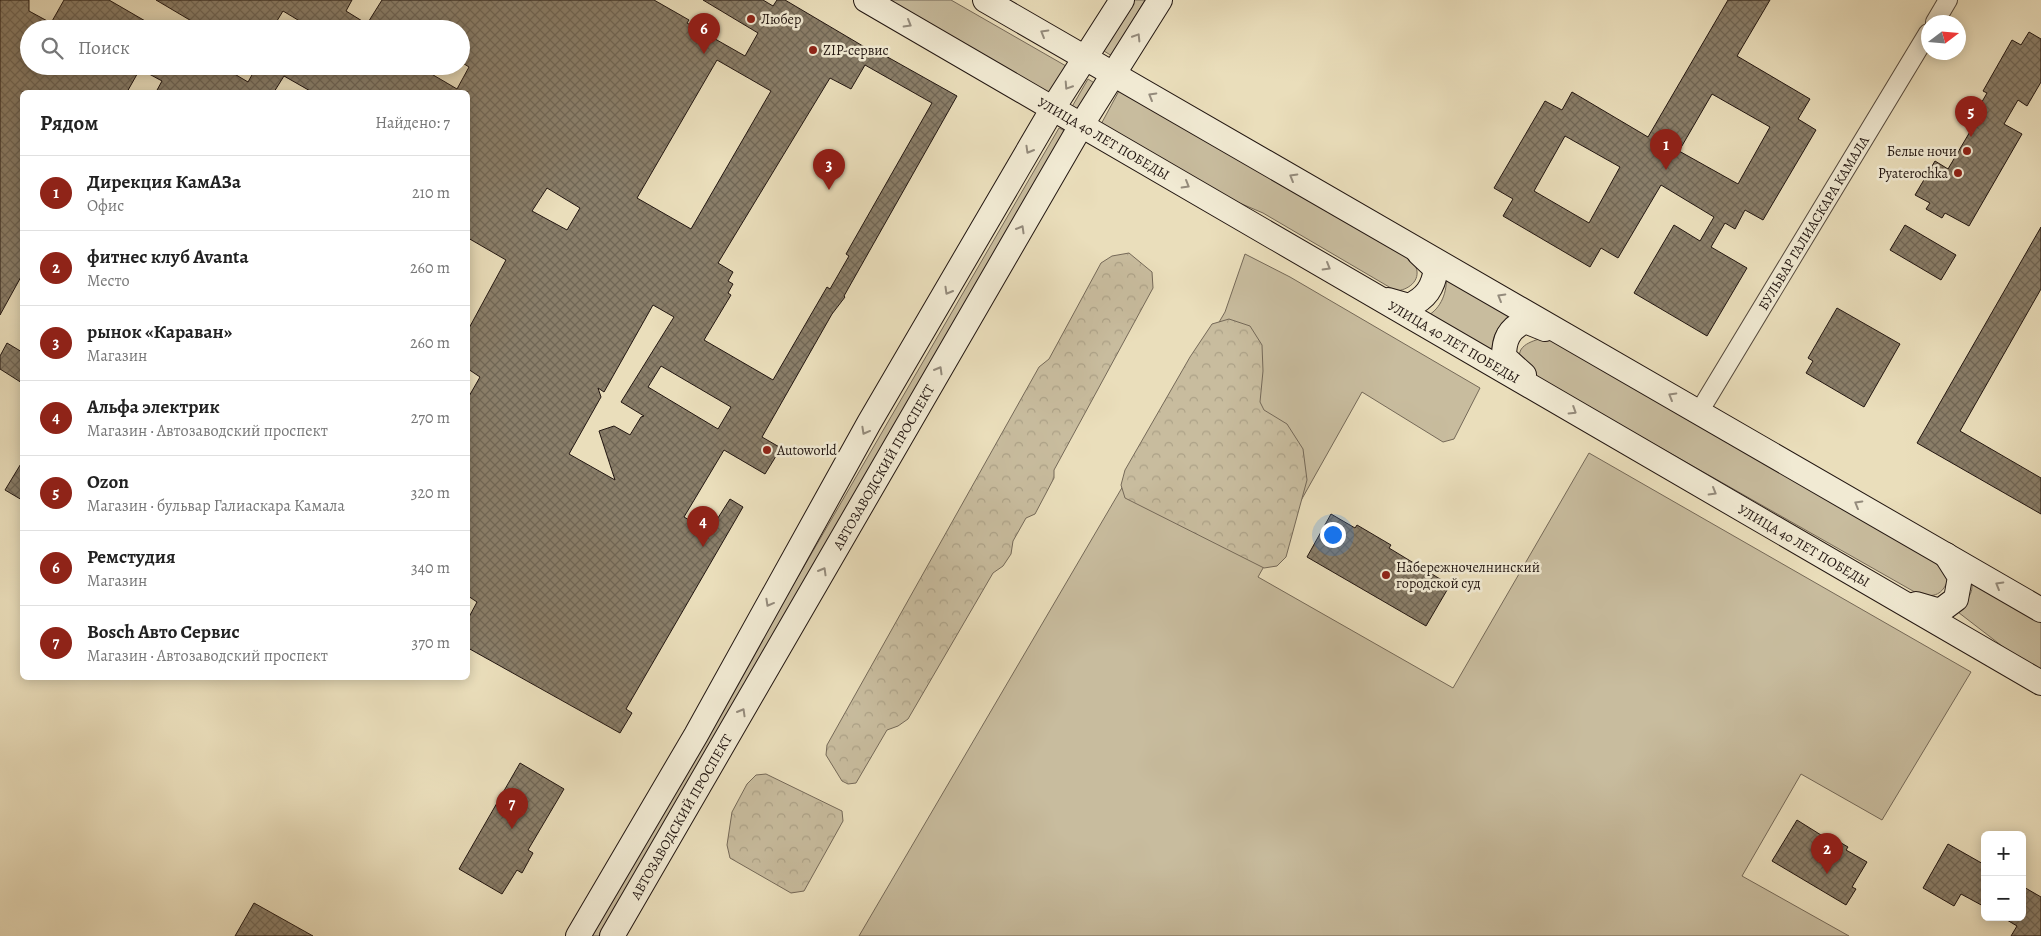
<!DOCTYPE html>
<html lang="ru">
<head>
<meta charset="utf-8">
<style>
	:root { --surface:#fff; --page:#f2f2f2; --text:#222; --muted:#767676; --line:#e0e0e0; --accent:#8f2418 }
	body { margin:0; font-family:Alegreya,serif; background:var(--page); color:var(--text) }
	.controls { position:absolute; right:15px; bottom:15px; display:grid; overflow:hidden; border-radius:8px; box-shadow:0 2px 12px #0003 }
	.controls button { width:45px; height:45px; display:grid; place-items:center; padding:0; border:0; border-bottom:1px solid var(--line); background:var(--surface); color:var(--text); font:25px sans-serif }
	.compass { position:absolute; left:1921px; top:15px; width:45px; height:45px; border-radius:50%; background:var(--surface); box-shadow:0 2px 12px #0003; rotate:74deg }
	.you { position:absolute; left:1332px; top:534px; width:18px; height:18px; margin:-12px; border:4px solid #fff; border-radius:50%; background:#1a73e8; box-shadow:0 0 0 8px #1a73e833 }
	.badge { display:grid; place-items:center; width:32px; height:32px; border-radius:50%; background:var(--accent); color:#fff; font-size:16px; font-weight:700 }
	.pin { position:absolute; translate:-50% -41px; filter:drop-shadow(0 1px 2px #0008) }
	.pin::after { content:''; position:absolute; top:26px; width:18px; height:15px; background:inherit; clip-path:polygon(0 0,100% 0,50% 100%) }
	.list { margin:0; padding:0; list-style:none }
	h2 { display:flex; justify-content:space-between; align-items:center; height:65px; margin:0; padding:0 20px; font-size:21px }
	h2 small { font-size:16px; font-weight:400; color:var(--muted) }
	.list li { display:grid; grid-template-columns:32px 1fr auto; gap:15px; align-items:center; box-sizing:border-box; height:75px; padding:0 20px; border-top:1px solid var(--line) }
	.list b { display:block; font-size:19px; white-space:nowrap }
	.list p { margin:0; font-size:16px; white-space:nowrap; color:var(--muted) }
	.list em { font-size:16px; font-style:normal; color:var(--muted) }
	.icon { flex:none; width:28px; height:28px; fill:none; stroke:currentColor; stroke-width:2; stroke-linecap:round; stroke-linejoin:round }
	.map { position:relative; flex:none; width:2041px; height:936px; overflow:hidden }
	.search { position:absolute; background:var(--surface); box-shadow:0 2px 12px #0003; left:20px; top:20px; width:450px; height:55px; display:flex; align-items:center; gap:12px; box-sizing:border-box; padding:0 18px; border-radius:28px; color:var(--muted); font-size:19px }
	.panel { position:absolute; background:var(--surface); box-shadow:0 2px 12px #0003; left:20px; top:90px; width:450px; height:590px; border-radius:8px }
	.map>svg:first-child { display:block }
</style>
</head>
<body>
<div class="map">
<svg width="2041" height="936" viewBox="0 0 2041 936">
	<defs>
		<pattern id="forest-crowns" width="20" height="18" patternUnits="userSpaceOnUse" patternTransform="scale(1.25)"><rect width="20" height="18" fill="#c8bc9e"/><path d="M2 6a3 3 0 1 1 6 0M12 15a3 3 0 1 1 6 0" fill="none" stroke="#aca187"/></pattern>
		<pattern id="building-cross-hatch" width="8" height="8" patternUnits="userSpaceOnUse" patternTransform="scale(1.25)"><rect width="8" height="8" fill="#8a7e69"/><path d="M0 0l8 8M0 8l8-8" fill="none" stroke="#706655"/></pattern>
	</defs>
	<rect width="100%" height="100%" fill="#eadebb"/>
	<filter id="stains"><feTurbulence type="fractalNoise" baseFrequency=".004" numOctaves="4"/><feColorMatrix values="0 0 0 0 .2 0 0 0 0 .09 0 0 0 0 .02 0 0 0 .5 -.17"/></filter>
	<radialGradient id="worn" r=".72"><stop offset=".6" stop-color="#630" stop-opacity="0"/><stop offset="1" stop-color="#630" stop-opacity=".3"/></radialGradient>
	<!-- green -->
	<path fill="#c8bc9e" stroke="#756958" d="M 882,0 L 951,0 L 1066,66 L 1047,98 Z
		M 1134,0 L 1145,0 L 1112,56 L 1104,51 Z
		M 1088,79 L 1096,84 L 1077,116 L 1069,112 Z
		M 1120,89 L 1407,253 C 1410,257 1415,262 1416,267 C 1421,281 1408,290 1396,291 L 1263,213 L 1209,190 L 1099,128 Z
		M 1059,128 L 1067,132 L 1050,163 L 599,936 L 589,936 Z
		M 1245,254 L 1290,277 L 1480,388 L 1454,439 L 1443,442 L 1362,392 L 1258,577 L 1453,688 L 1589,453 L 1971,672 L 1882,820 L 1801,774 L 1742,876 L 1849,936 L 859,936 L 1225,312 Z
		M 1446,275 L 1515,315 C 1498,323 1491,336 1492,355 L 1427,316 C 1441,309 1448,291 1446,275 Z
		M 1548,337 L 1940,562 L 1948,580 C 1942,595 1935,597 1920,595 L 1529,373 C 1526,369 1522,363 1520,358 C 1516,344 1538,339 1548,337 Z
		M 1970,575 L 2041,619 L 2041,673 L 2015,656 L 1954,609 C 1968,599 1976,594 1970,575 Z"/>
	<!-- forest -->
	<path fill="url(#forest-crowns)" stroke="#756958" d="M 1129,253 L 1152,272 L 1153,288 L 1054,470 L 1054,478 L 1035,514 L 1026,518 L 1013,541 L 1011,554 L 1003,566 L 993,573 L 908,719 L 898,726 L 887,730 L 856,783 L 848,784 L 842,781 L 826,755 L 827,745 L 1039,367 L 1049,359 L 1101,263 L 1112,256 Z
		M 1229,319 L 1250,326 L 1262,345 L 1263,371 L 1260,402 L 1264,410 L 1287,424 L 1303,449 L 1307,480 L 1286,557 L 1277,566 L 1264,568 L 1125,498 L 1121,485 L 1125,470 L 1190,357 L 1212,324 Z
		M 766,774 L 842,811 L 843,821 L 804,891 L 791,893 L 730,858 L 727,845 L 732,812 L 747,784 L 756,775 Z"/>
	<!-- building -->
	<path fill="url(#building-cross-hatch)" stroke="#221611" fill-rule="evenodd" d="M 0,0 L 29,0 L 29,11 L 51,23 L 64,0 L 109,0 L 159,29 L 29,29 L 29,66 L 221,66 L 248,82 L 257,66 L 418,66 L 457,89 L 469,67 L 461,62 L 461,29 L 313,29 L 283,11 L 272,29 L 205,29 L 156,0 L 352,0 L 346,11 L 367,24 L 382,0 L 654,0 L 689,20 L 687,23 L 745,56 L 758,33 L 703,0 L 763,0 L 773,6 L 777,0 L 785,0 L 873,52 L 875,50 L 957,96 L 844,296 L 845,297 L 832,314 L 762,437 L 781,448 L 765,474 L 724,450 L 684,517 L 709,532 L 730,499 L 743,507 L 626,709 L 632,713 L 620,733 L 468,648 L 468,619 L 477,602 L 468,596 L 468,398 L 480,377 L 468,369 L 468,330 L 506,260 L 468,238 L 468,92 L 312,92 L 284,76 L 274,92 L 156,92 L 162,81 L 140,69 L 127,92 L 22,92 L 22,275 L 0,315 ZM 717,60 L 771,91 L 691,229 L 637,198 ZM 865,65 L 932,103 L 846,254 L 849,256 L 830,289 L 827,287 L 773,380 L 704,340 L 731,295 L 728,293 L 733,284 L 728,281 L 733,272 L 718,263 L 830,78 L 851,89 ZM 547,188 L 580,208 L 567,230 L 532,211 ZM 653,305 L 674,317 L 621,402 L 644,416 L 641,417 L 630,435 L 614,426 L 599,431 L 615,480 L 569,454 L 601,397 L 598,388 L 604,392 ZM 661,366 L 731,407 L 718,429 L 648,387 Z
		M 1728,0 L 1770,0 L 1737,56 L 1810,99 L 1798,119 L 1816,130 L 1763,220 L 1745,210 L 1735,229 L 1725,223 L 1711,247 L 1747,268 L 1707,336 L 1634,293 L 1674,225 L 1700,241 L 1714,217 L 1661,185 L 1618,258 L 1601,248 L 1590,267 L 1503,216 L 1513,199 L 1494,188 L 1545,101 L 1562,110 L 1572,92 L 1648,137 ZM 1712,94 L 1770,127 L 1738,184 L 1679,151 ZM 1565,136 L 1620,167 L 1589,223 L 1534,191 Z
		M 2029,32 L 2041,39 L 2041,82 L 2027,106 L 2018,100 L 2004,124 L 2022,134 L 1969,226 L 1945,213 L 1942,218 L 1926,209 L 1930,203 L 1915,195 L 1935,161 L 1948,169 L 1971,130 L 1967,128 L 1987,93 L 1983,91 L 2012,40 L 2021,45 Z
		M 1905,225 L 1956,255 L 1941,280 L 1890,250 Z
		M 2041,227 L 2041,289 L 1960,431 L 2041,478 L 2041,514 L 1917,443 Z
		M 1837,308 L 1900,344 L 1864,407 L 1806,373 L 1813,361 L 1808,358 Z
		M 7,343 L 22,352 L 22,383 L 0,369 L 0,356 Z
		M 22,462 L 22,500 L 5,490 Z
		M 1331,514 L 1355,528 L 1357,525 L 1391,545 L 1389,548 L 1450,585 L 1426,626 L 1307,557 Z
		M 520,763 L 564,789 L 528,850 L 533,853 L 522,873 L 517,870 L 502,894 L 459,869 Z
		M 1797,820 L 1829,840 L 1831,837 L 1848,847 L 1846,850 L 1867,862 L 1852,887 L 1856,889 L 1846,905 L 1772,861 Z
		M 1948,844 L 1985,865 L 1985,907 L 1961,894 L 1954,906 L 1923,888 Z
		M 2022,886 L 2041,897 L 2041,936 L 2011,936 L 2017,926 L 2002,917 L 2022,917 Z
		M 254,903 L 313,936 L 235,936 Z"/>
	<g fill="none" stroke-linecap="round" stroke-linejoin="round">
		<!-- street casing -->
		<g stroke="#54483c" stroke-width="20">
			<g id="street">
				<path d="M 1935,22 L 1948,0"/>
				<path id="s1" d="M 1699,412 L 1928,33"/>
			</g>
		</g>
		<!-- secondary casing -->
		<g stroke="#221611" stroke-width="26">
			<g id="secondary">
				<path id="s2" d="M 866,0 L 2041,683"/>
				<path d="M 985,0 L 2041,610"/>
				<path d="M 1388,300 L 1409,306 C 1426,298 1433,288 1436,269 L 1419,253"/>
				<path d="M 1524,375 L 1504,357 C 1504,339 1509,329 1525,321 L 1545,329"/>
				<path d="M 1916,604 L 1940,611 L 1956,599 L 1960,577 L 1946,555"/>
				<path d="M 578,936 L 696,735 L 869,423 L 1053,108 L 1122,0"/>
				<path id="s3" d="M 612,936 L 1082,124 L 1160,0"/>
			</g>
		</g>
		<!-- street -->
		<use href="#street" stroke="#f1ead3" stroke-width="18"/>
		<!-- secondary -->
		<use href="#secondary" stroke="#f1ead3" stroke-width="24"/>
	</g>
	<!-- one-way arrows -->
	<defs><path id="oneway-chevron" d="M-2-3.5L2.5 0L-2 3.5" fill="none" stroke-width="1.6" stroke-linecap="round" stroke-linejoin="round" transform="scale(1.25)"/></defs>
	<g stroke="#948b7c">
		<use href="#oneway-chevron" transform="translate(908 24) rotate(30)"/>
		<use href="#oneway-chevron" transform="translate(1044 33) rotate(-150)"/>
		<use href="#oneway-chevron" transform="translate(1137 37) rotate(-58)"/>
		<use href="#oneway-chevron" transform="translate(1068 86) rotate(123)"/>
		<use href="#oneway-chevron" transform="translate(1152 96) rotate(-150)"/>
		<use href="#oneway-chevron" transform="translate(1029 150) rotate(120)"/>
		<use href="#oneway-chevron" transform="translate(1293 177) rotate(-150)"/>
		<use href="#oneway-chevron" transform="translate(1186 185) rotate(30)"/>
		<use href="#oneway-chevron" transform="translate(1021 229) rotate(-60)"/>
		<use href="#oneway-chevron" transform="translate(1327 267) rotate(30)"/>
		<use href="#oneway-chevron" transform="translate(948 291) rotate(120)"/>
		<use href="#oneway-chevron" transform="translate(1501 297) rotate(-150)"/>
		<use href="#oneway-chevron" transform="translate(939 370) rotate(-60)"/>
		<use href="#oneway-chevron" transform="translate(1672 396) rotate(-150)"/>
		<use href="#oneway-chevron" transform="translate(1573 411) rotate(32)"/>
		<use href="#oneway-chevron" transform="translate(865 431) rotate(119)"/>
		<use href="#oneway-chevron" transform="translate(1713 492) rotate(30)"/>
		<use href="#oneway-chevron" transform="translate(1858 504) rotate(-150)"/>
		<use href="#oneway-chevron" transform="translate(823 571) rotate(-60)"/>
		<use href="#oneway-chevron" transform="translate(1999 585) rotate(-150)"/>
		<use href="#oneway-chevron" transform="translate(769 603) rotate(119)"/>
		<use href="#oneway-chevron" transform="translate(742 712) rotate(-60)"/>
	</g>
	<!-- markers -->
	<g fill="#8f2418" stroke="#f1ead3" stroke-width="2">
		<circle cx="751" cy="19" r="5"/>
		<circle cx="813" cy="50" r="5"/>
		<circle cx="1967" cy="151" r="5"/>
		<circle cx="1958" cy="173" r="5"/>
		<circle cx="767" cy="450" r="5"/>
		<circle cx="1386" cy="575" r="5"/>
	</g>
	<g text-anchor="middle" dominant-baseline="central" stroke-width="5" stroke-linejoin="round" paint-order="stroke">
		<!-- poi labels -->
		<g font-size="14" fill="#221611" stroke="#f1ead3" text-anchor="start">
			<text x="761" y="19">Любер</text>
			<text x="823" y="50">ZIP-сервис</text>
			<text x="1957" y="151" text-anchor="end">Белые ночи</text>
			<text x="1948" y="173" text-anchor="end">Pyaterochka</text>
			<text x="777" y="450">Autoworld</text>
			<text x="1396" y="567">Набережночелнинский<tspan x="1396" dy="16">городской суд</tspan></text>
		</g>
		<!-- street labels -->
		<g font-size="14" fill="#221611" stroke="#f1ead3">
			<text stroke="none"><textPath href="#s2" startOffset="275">УЛИЦА 40 ЛЕТ ПОБЕДЫ</textPath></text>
			<text stroke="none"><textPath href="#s1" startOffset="221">БУЛЬВАР ГАЛИАСКАРА КАМАЛА</textPath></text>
			<text stroke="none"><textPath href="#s2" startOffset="680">УЛИЦА 40 ЛЕТ ПОБЕДЫ</textPath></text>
			<text stroke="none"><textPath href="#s3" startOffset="542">АВТОЗАВОДСКИЙ ПРОСПЕКТ</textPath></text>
			<text stroke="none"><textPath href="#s2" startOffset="1085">УЛИЦА 40 ЛЕТ ПОБЕДЫ</textPath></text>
			<text stroke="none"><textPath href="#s3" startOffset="138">АВТОЗАВОДСКИЙ ПРОСПЕКТ</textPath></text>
		</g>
	</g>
	<rect width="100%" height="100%" filter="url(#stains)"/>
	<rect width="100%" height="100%" fill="url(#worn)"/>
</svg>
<div class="controls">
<button>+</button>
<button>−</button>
</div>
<svg class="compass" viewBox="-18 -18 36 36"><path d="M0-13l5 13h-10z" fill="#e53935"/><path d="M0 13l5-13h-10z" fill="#767676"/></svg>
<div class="you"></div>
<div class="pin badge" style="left:1666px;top:170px">1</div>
<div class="pin badge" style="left:1827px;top:874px">2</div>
<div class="pin badge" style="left:829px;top:190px">3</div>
<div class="pin badge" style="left:703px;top:547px">4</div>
<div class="pin badge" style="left:1971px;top:137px">5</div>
<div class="pin badge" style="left:704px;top:54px">6</div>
<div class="pin badge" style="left:512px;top:829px">7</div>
<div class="search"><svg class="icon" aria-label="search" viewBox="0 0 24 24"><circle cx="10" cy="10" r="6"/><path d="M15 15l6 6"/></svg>Поиск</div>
<section class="panel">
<h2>Рядом<small>Найдено: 7</small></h2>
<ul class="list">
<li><span class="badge">1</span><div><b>Дирекция КамАЗа</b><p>Офис</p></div><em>210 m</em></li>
<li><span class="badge">2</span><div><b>фитнес клуб Avanta</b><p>Место</p></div><em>260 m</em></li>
<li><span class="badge">3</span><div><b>рынок «Караван»</b><p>Магазин</p></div><em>260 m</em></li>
<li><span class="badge">4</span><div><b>Альфа электрик</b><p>Магазин · Автозаводский проспект</p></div><em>270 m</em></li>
<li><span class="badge">5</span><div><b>Ozon</b><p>Магазин · бульвар Галиаскара Камала</p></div><em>320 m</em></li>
<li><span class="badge">6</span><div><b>Ремстудия</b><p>Магазин</p></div><em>340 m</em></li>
<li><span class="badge">7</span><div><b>Bosch Авто Сервис</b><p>Магазин · Автозаводский проспект</p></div><em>370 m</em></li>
</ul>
</section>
</div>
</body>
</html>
